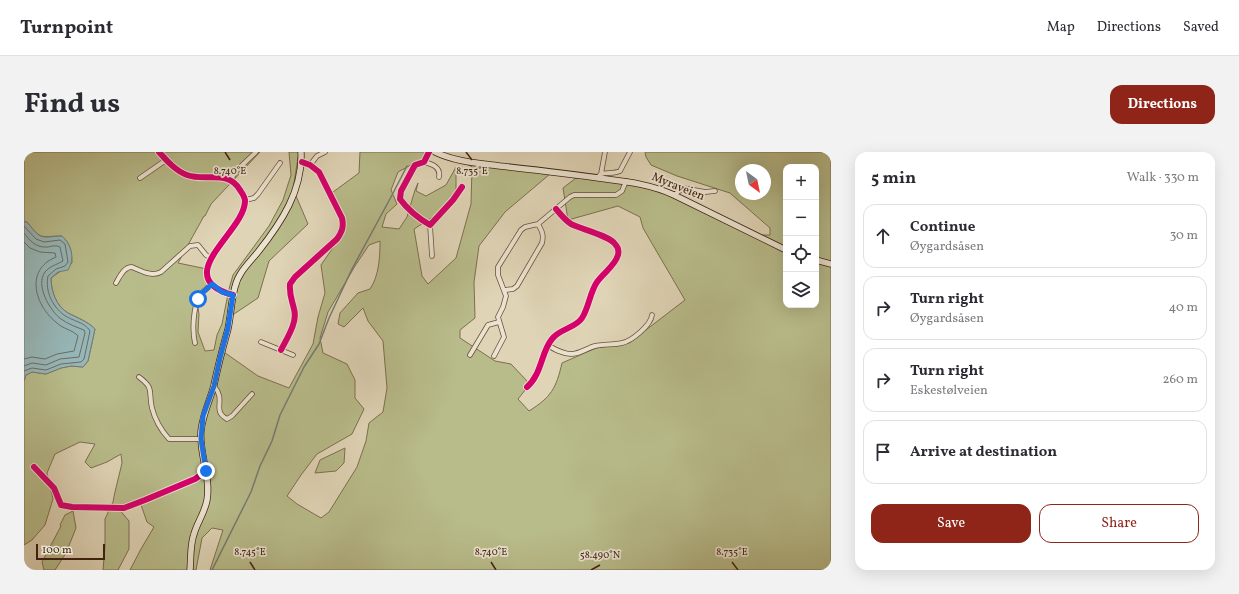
<!DOCTYPE html>
<html lang="en">
<head>
<meta charset="utf-8">
<style>
	:root { --surface:#fff; --page:#f2f2f3; --text:#2b2b33; --muted:#7c7c81; --line:#e1e1e2; --accent:#8f2418 }
	body { margin:0; font-family:Vollkorn,serif; background:var(--page); color:var(--text) }
	.controls { position:absolute; right:12px; top:12px; display:grid; overflow:hidden; border-radius:8px; box-shadow:0 4px 16px #0002 }
	.controls button { width:36px; height:36px; display:grid; place-items:center; padding:0; border:0; border-bottom:1px solid var(--line); background:var(--surface); color:var(--text); font:20px sans-serif }
	.compass { position:absolute; left:711px; top:12px; width:36px; height:36px; border-radius:50%; background:var(--surface); box-shadow:0 4px 16px #0002; rotate:147deg }
	.scale { position:absolute; left:12px; bottom:10px; width:69px; box-sizing:border-box; padding-left:4px; border:2px solid #432212; border-top:0; font-size:11px; line-height:14px; white-space:nowrap; color:#432212; -webkit-text-stroke:3px #eae3d0; paint-order:stroke }
	.stop { position:absolute; width:12px; height:12px; margin:-9px; border:3px solid #1a73e8; border-radius:50%; background:#fff }
	.stop.end { background:#1a73e8; border-color:#fff; box-shadow:0 1px 4px #0008 }
	.list { margin:0; padding:0; list-style:none }
	h2 { display:flex; justify-content:space-between; align-items:center; height:52px; margin:0; padding:0 16px; font-size:17px }
	h2 small { font-size:13px; font-weight:400; color:var(--muted) }
	.list li { display:grid; grid-template-columns:26px 1fr auto; gap:12px; align-items:center; box-sizing:border-box; height:64px; margin:0 8px 8px; padding:0 8px; border:1px solid var(--line); border-radius:12px }
	.list b { display:block; font-size:15px; white-space:nowrap }
	.list p { margin:0; font-size:13px; white-space:nowrap; color:var(--muted) }
	.list em { font-size:13px; font-style:normal; color:var(--muted) }
	.actions { display:flex; gap:8px; padding:12px 16px }
	.actions a { flex:1; padding:9px 0; border:1px solid var(--accent); border-radius:12px; text-align:center; font-size:14px; color:var(--accent) }
	.actions .main { background:var(--accent); color:#fff }
	.icon { flex:none; width:22px; height:22px; fill:none; stroke:currentColor; stroke-width:2; stroke-linecap:round; stroke-linejoin:round }
	.map { position:relative; flex:none; width:807px; height:418px; overflow:hidden; border-radius:12px }
	header { display:flex; align-items:center; gap:24px; box-sizing:border-box; height:56px; padding:0 20px; background:var(--surface); border-bottom:1px solid var(--line) }
	header strong { font-size:19px }
	nav { display:flex; gap:22px; margin-inline-start:auto; font-size:14px }
	.intro { display:flex; align-items:center; justify-content:space-between; box-sizing:border-box; height:96px; padding:0 24px }
	h1 { margin:0; font-size:28px }
	.button { padding:10px 18px; border-radius:12px; background:var(--accent); color:#fff; font-size:14px; font-weight:700 }
	main { display:flex; gap:24px; padding:0 24px }
	aside { flex:1; background:var(--surface); border-radius:12px; box-shadow:0 4px 16px #0002 }
	.map>svg:first-child { display:block }
</style>
</head>
<body>
<header>
<strong>Turnpoint</strong>
<nav><a>Map</a><a>Directions</a><a>Saved</a></nav>
</header>
<div class="intro"><h1>Find us</h1><a class="button">Directions</a></div>
<main>
<div class="map">
<svg width="807" height="418" viewBox="0 0 807 418">
	<rect width="100%" height="100%" fill="#dfd4b6"/>
	<filter id="stains"><feTurbulence type="fractalNoise" baseFrequency=".005" numOctaves="4"/><feColorMatrix values="0 0 0 0 .2 0 0 0 0 .09 0 0 0 0 .02 0 0 0 .5 -.17"/></filter>
	<radialGradient id="worn" r=".72"><stop offset=".6" stop-color="#630" stop-opacity="0"/><stop offset="1" stop-color="#630" stop-opacity=".3"/></radialGradient>
	<!-- green -->
	<path fill="#b8bb8a" stroke="#7e6e4e" fill-rule="evenodd" d="M 0,0 L 236,0 L 187,52 L 181,64 L 180,64 L 154,111 L 183,117 L 184,134 L 174,156 L 175,162 L 174,180 L 181,199 L 190,198 L 193,183 L 198,172 L 205,137 L 209,123 L 245,74 L 259,48 L 267,23 L 265,0 L 275,0 L 269,37 L 284,72 L 245,109 L 234,146 L 207,164 L 197,198 L 234,224 L 265,236 L 289,192 L 294,165 L 301,141 L 297,113 L 313,90 L 318,72 L 305,43 L 335,21 L 336,0 L 401,0 L 403,2 L 400,8 L 398,7 L 374,20 L 367,38 L 373,52 L 362,62 L 358,75 L 375,77 L 383,65 L 391,38 L 394,31 L 392,39 L 402,44 L 422,33 L 432,15 L 432,42 L 415,61 L 390,77 L 398,124 L 404,132 L 432,106 L 447,52 L 448,15 L 443,12 L 526,22 L 481,60 L 455,94 L 450,130 L 451,166 L 436,178 L 436,186 L 471,209 L 487,212 L 503,229 L 502,237 L 494,247 L 505,259 C 527,245 532,237 538,211 L 572,196 L 605,191 L 661,148 L 619,76 L 616,65 L 594,54 L 544,68 L 539,36 L 552,26 L 578,23 L 635,38 L 732,83 L 746,83 L 746,76 L 706,41 L 653,24 L 627,13 L 622,5 L 621,0 L 807,0 L 807,418 L 186,418 L 199,378 L 188,376 L 178,386 L 172,418 L 106,418 L 117,397 L 130,375 L 123,370 L 116,350 L 97,354 L 94,356 L 105,369 L 105,397 L 94,418 L 79,418 L 81,394 L 81,367 L 89,350 L 91,340 L 98,311 L 97,302 L 83,310 L 67,316 L 61,310 L 71,292 L 56,290 L 31,302 L 23,321 L 29,347 L 21,373 L 8,388 L 0,393 L 0,229 L 2,223 L 8,220 L 22,222 L 37,216 L 47,214 L 59,215 L 64,209 L 71,177 C 63,169 54,166 44,161 C 32,154 27,139 27,126 L 48,111 C 48,100 46,91 38,84 C 16,84 18,89 3,70 L 0,70 ZM 762,15 L 792,15 L 792,153 L 762,153 ZM 717,18 L 741,18 L 741,42 L 717,42 ZM 356,89 C 356,105 355,124 346,137 L 334,141 L 316,161 L 314,172 L 320,175 L 339,156 L 344,169 L 359,189 L 363,236 L 359,260 L 345,271 L 342,289 L 333,315 L 305,360 L 297,366 L 273,352 L 263,344 L 277,323 L 293,302 L 328,282 L 340,257 L 331,246 L 331,228 L 323,212 L 299,201 L 296,186 L 304,160 L 331,114 L 345,93 Z
		M 321,296 L 320,311 L 312,319 L 291,321 L 296,308 Z
		M 49,359 L 52,376 L 42,401 L 31,418 L 20,418 L 18,410 L 37,374 L 36,373 L 41,363 Z"/>
	<!-- water -->
	<path fill="#96b6b7" stroke="#757b75" d="M 0,70 L 3,70 C 18,89 16,85 38,84 C 48,93 51,107 44,118 L 34,120 L 27,126 C 27,139 32,154 44,161 C 53,166 63,169 71,177 L 64,209 L 59,215 L 47,214 L 37,216 L 22,222 L 8,220 L 2,223 L 0,229 Z"/>
	<g fill="none" stroke-linecap="round" stroke-linejoin="round">
		<!-- shore -->
		<path stroke="#6c6c64" stroke-width="1" d="M 0,74 L 12,87 L 20,90 L 36,88 L 41,92 L 44,110 L 41,114 L 32,117 L 24,124 C 21,139 28,154 40,163 C 48,169 61,170 66,179 L 60,207 L 57,210 L 37,212 L 22,218 L 8,216 L 0,219
			M 0,81 C 6,89 12,96 24,95 C 28,94 32,93 36,95 L 39,109 C 32,113 26,114 21,120 C 11,133 26,159 37,167 C 44,172 52,175 60,178 L 61,181 L 55,205 L 36,207 L 22,213 L 8,211 L 0,214
			M 0,90 L 6,96 L 16,100 L 31,101 L 32,105 C 0,118 11,154 33,171 C 39,177 49,178 54,184 L 50,199 L 33,202 L 21,207 L 8,205 L 0,207"/>
		<!-- stream -->
		<path stroke="#757b75" stroke-width="1.5" d="M 188,418 L 227,340 L 236,314 L 248,289 L 256,263 L 280,215 L 295,192 L 305,166 L 328,117 L 367,45 L 383,14"/>
		<!-- minor casing -->
		<g stroke="#6a4e3b" stroke-width="5.5">
			<path id="minor" d="M 135,0 C 143,9 152,19 163,23 C 182,30 204,17 216,38 C 218,41 221,45 221,49 C 221,80 144,125 209,143
				M 405,0 L 400,10 L 391,13 L 377,39 L 376,47 C 384,58 394,66 406,73 L 429,48 L 438,35
				M 400,10 C 408,12 417,15 415,25
				M 286,13 L 293,4 L 301,0
				M 577,22 C 583,20 590,22 596,19 L 606,0
				M 575,24 L 577,22 L 581,0
				M 116,26 L 142,8
				M 207,28 L 211,20 L 232,0
				M 650,43 L 659,36 L 681,40 L 691,39
				M 221,48 L 230,46 L 234,42 L 256,11
				M 514,72 L 546,45 L 550,43 L 592,43 L 598,39 L 602,29
				M 406,73 L 408,104
				M 92,131 C 96,124 100,115 108,115 C 117,119 128,125 137,120 L 166,94 L 174,93 L 182,103 L 187,106
				M 237,190 L 269,203
				M 171,191 C 168,179 169,155 176,143 C 179,139 184,136 188,132
				M 525,194 C 532,198 539,202 547,202 C 556,202 563,196 571,194 C 580,192 589,193 598,191 C 608,189 627,173 628,163
				M 257,198 C 263,186 274,170 270,157 C 268,148 265,142 266,132 L 271,125 L 313,87 C 318,80 320,75 318,66 L 295,20 L 286,13 L 278,10
				M 446,203 L 464,173 L 475,170
				M 470,204 L 480,185 L 474,165 L 479,155 L 482,144 L 474,123 L 474,115 L 497,78 L 501,75 L 514,72 C 518,79 520,83 518,91 L 493,134 L 489,137 L 481,138
				M 115,225 C 131,237 124,239 128,256 C 131,268 136,277 145,287 L 177,287
				M 190,234 C 203,249 187,258 203,267 L 208,264 L 228,242
				M 503,235 C 518,222 517,200 528,187 C 535,177 552,176 558,166 C 565,155 566,140 573,130 C 579,121 591,114 594,103 C 595,99 594,95 591,92 C 586,84 557,77 547,72 C 541,68 537,63 532,57
				M 10,315 L 30,336 L 37,353 L 48,355 L 100,356 L 121,348 L 171,327 L 182,319"/>
		</g>
		<!-- secondary casing -->
		<g stroke="#432212" stroke-width="7">
			<path id="secondary" d="M 411,0 C 432,10 454,11 476,14 C 512,18 547,22 582,27 C 606,30 628,33 650,43 L 762,98
				M 792,108 L 807,112
				M 166,418 C 167,406 166,393 170,382 C 173,371 181,360 183,348 C 187,325 175,302 177,279 C 179,261 186,249 190,233 C 194,214 199,195 204,177 C 207,163 207,149 211,135 C 214,121 225,111 234,100 C 257,71 279,38 277,0"/>
		</g>
		<!-- minor -->
		<use href="#minor" stroke="#eae3d0" stroke-width="4"/>
		<!-- secondary -->
		<use href="#secondary" stroke="#eae3d0" stroke-width="5.5"/>
		<!-- cycleway casing -->
		<g stroke="#eae3d0" stroke-width="8">
			<path id="cycleway" d="M 135,0 C 143,9 152,19 163,23 C 182,30 204,17 216,38 C 218,41 221,45 221,49 C 221,80 144,125 209,143
				M 405,0 L 400,10 L 391,13 L 377,39 L 376,47 C 384,58 394,66 406,73 L 429,48 L 438,35
				M 257,198 C 263,186 274,170 270,157 C 268,148 265,142 266,132 L 271,125 L 313,87 C 318,80 320,75 318,66 L 295,20 L 286,13 L 278,10
				M 503,235 C 518,222 517,200 528,187 C 535,177 552,176 558,166 C 565,155 566,140 573,130 C 579,121 591,114 594,103 C 595,99 594,95 591,92 C 586,84 557,77 547,72 C 541,68 537,63 532,57
				M 10,315 L 30,336 L 37,353 L 48,355 L 100,356 L 121,348 L 171,327 L 182,319"/>
		</g>
		<!-- cycleway -->
		<use href="#cycleway" stroke="#d6006c" stroke-width="6"/>
	</g>
	<g fill="none" stroke-linecap="round" stroke-linejoin="round">
		<!-- route -->
		<path stroke="#1a73e8" stroke-width="5" d="M 174,147 L 177,142 L 188,132 L 198,140 L 209,143 L 204,176 L 196,206 L 190,234 L 179,264 L 177,287 L 182,319"/>
	</g>
	<!-- ticks -->
	<path fill="none" stroke="#432212" stroke-width="1.5" d="M 201,0 L 206,8M 442,0 L 448,8M 226,410 L 231,418M 467,410 L 472,418M 708,410 L 714,418M 567,418 L 576,413"/>
	<g text-anchor="middle" dominant-baseline="central" stroke-width="3.5" stroke-linejoin="round" paint-order="stroke">
		<!-- street labels -->
		<g font-size="12" fill="#432212" stroke="#eae3d0">
			<text transform="translate(654 35) rotate(22)">Myraveien</text>
		</g>
	</g>
	<g font-size="10" text-anchor="middle" fill="#432212" stroke="#eae3d0" stroke-width="3.5" stroke-linejoin="round" paint-order="stroke">
		<text x="206" y="22">8.740°E</text>
		<text x="448" y="22">8.735°E</text>
		<text x="226" y="403">8.745°E</text>
		<text x="467" y="403">8.740°E</text>
		<text x="708" y="403">8.735°E</text>
		<text x="576" y="406">58.490°N</text>
	</g>
	<rect width="100%" height="100%" filter="url(#stains)"/>
	<rect width="100%" height="100%" fill="url(#worn)"/>
</svg>
<div class="controls">
<button>+</button>
<button>−</button>
<button><svg class="icon" aria-label="locate" viewBox="0 0 24 24"><circle cx="12" cy="12" r="6"/><path d="M12 2v4M12 18v4M2 12h4M18 12h4"/></svg></button>
<button><svg class="icon" aria-label="layers" viewBox="0 0 24 24"><path d="M12 4l9 5-9 5-9-5zM3 14l9 5 9-5"/></svg></button>
</div>
<svg class="compass" viewBox="-18 -18 36 36"><path d="M0-13l5 13h-10z" fill="#e53935"/><path d="M0 13l5-13h-10z" fill="#7c7c81"/></svg>
<div class="scale">100 m</div>
<div class="stop" style="left:174px;top:147px"></div>
<div class="stop end" style="left:182px;top:319px"></div>
</div>
<aside>
<h2>5 min<small>Walk · 330 m</small></h2>
<ul class="list">
<li><svg class="icon" aria-label="ahead" viewBox="0 0 24 24"><path d="M12 20V5M6 11l6-6 6 6"/></svg><div><b>Continue</b><p>Øygardsåsen</p></div><em>30 m</em></li>
<li><svg class="icon" aria-label="right" viewBox="0 0 24 24"><path d="M7 20v-9h11M14 6l5 5-5 5"/></svg><div><b>Turn right</b><p>Øygardsåsen</p></div><em>40 m</em></li>
<li><svg class="icon" aria-label="right" viewBox="0 0 24 24"><path d="M7 20v-9h11M14 6l5 5-5 5"/></svg><div><b>Turn right</b><p>Eskestølveien</p></div><em>260 m</em></li>
<li><svg class="icon" aria-label="arrive" viewBox="0 0 24 24"><path d="M6 21V4h12l-3 4 3 4H6"/></svg><div><b>Arrive at destination</b></div></li>
</ul>
<div class="actions"><a class="main">Save</a><a>Share</a></div>
</aside>
</main>
</body>
</html>
